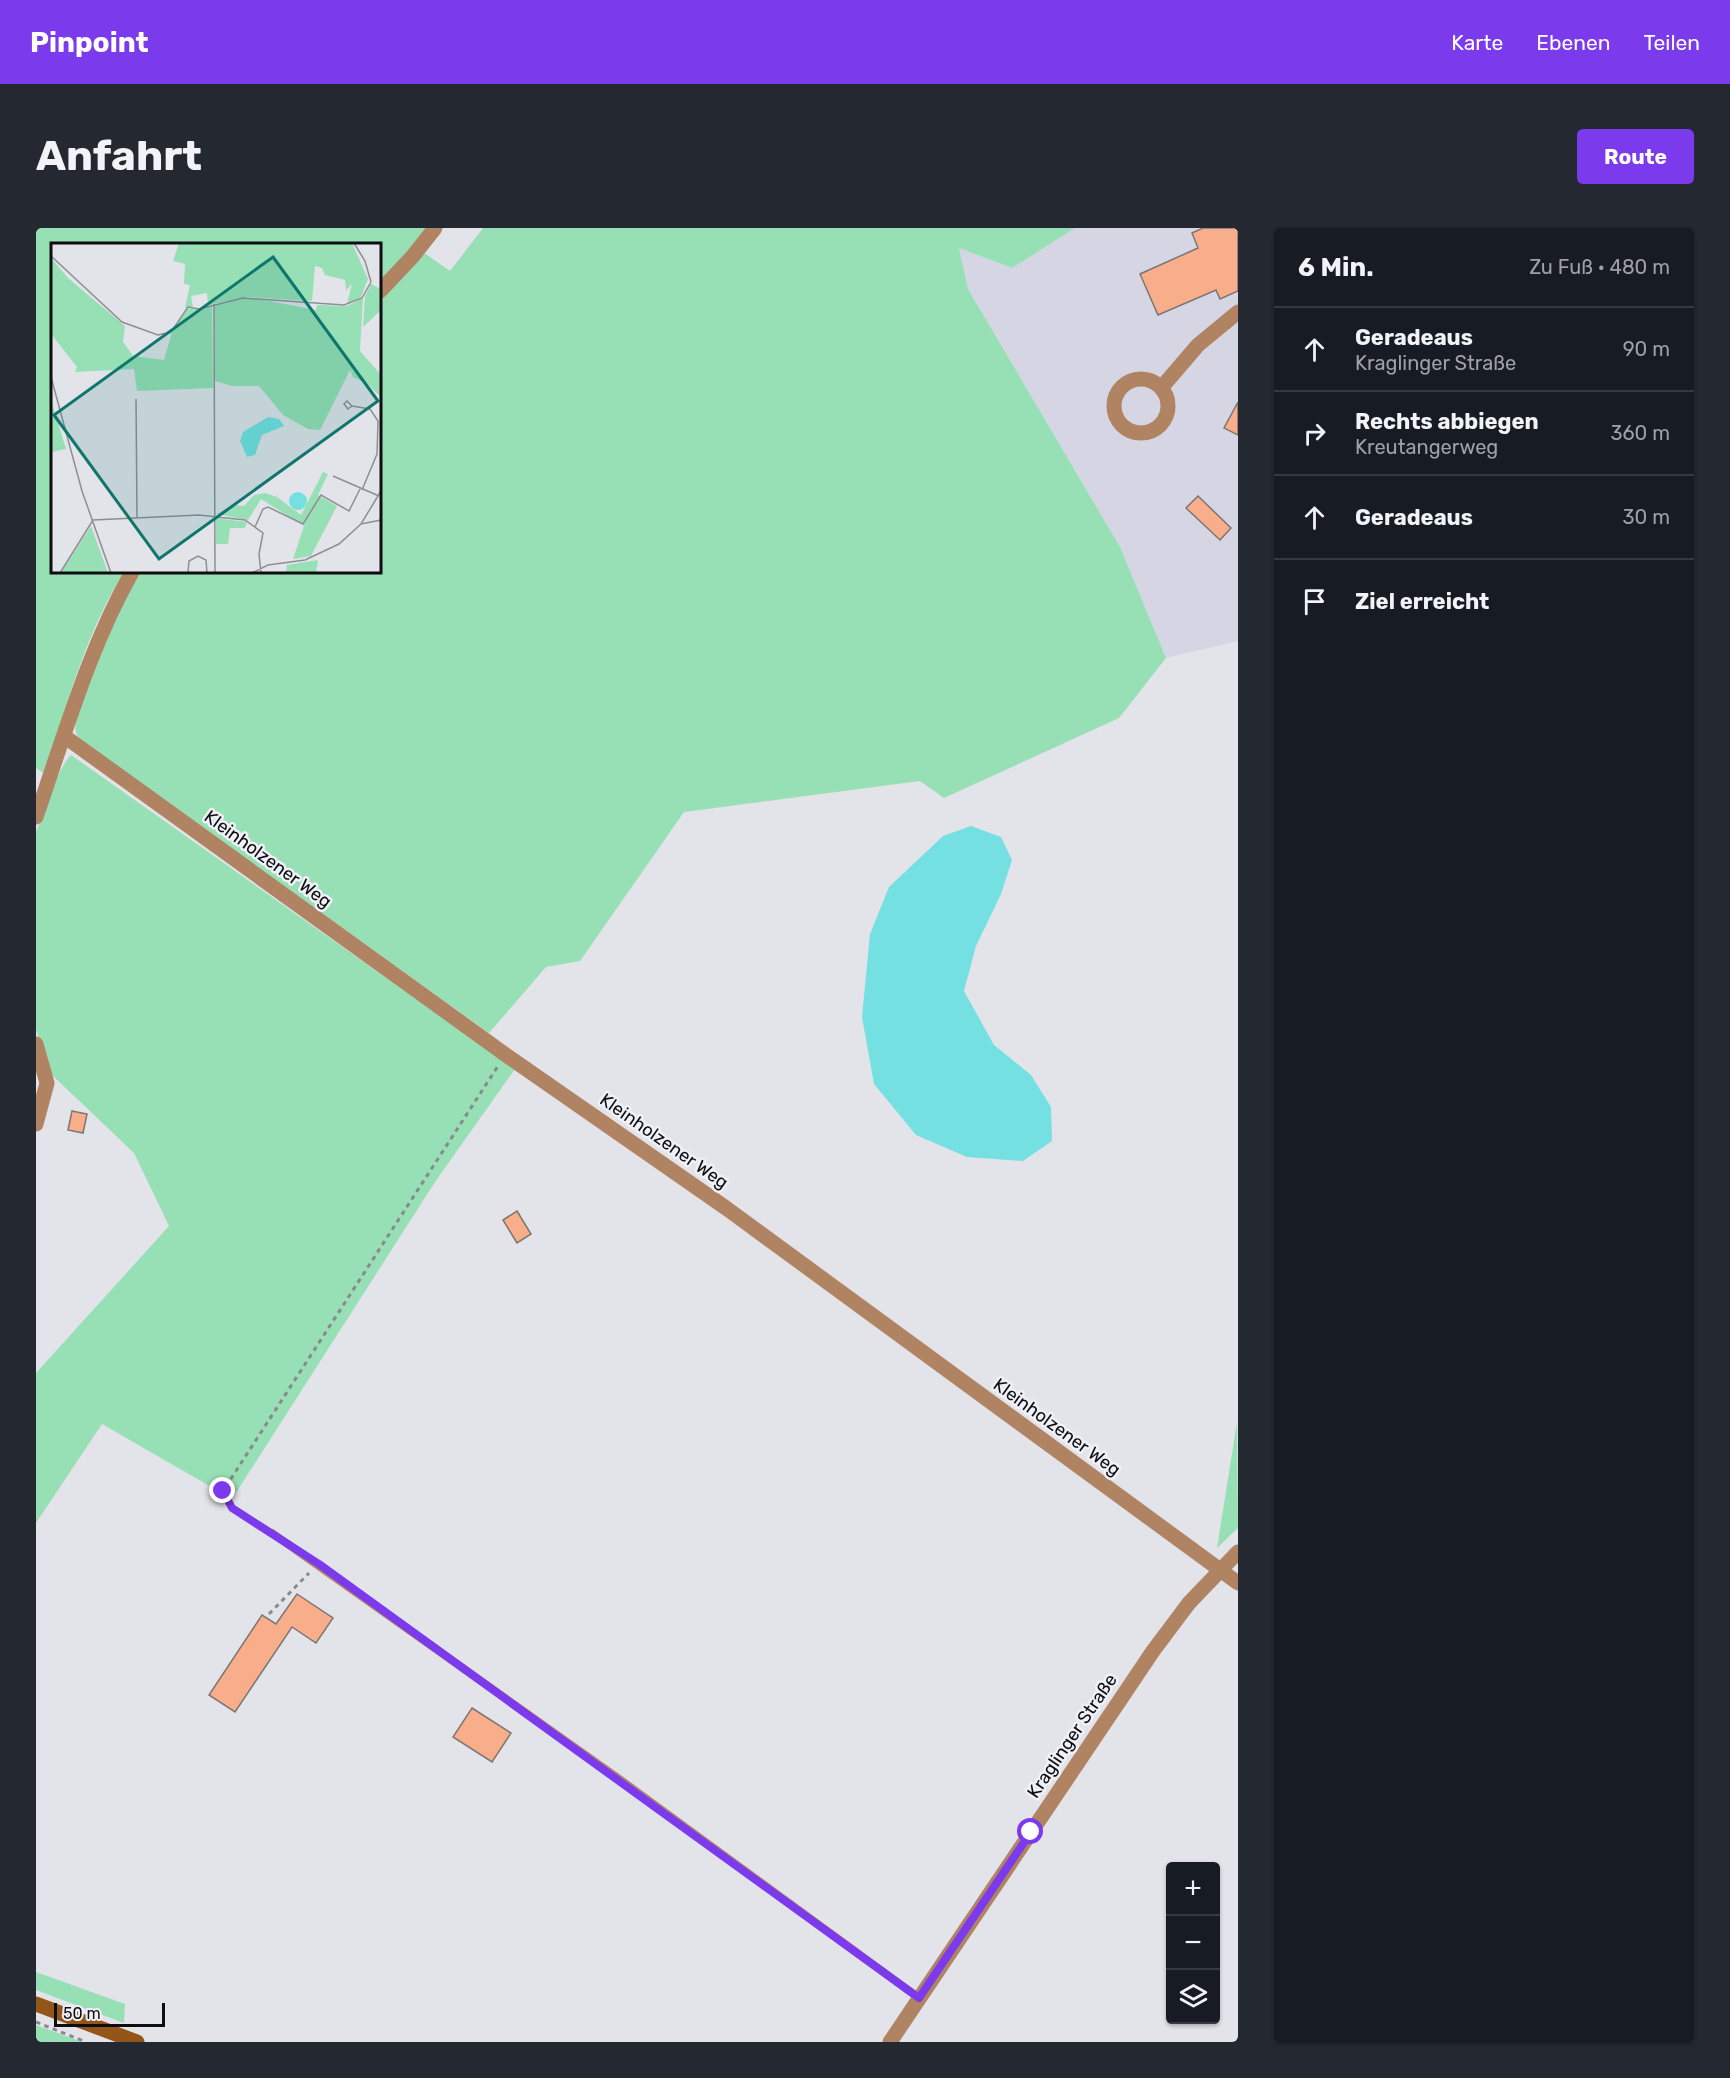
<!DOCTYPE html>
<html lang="de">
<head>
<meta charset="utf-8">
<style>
	:root { --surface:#171b24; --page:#242831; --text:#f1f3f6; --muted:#9ea1a6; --line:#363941; --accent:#7c3aed }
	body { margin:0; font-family:Rubik,sans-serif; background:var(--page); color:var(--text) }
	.controls { position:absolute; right:18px; bottom:18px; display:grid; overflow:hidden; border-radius:6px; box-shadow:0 2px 4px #0004 }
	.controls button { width:54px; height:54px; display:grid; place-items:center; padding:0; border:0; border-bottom:2px solid var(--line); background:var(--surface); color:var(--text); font:30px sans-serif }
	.scale { position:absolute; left:18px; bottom:15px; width:111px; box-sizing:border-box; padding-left:6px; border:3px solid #0e0e10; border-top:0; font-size:16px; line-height:21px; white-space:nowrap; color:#0e0e10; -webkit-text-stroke:4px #f0f0f7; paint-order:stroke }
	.stop { position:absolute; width:18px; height:18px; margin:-14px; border:4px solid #7c3aed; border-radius:50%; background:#fff }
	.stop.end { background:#7c3aed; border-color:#fff; box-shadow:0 2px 6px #0008 }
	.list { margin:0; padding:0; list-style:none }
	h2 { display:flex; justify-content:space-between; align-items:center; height:78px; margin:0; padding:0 24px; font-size:26px }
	h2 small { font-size:20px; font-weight:400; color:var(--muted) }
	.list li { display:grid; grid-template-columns:39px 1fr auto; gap:18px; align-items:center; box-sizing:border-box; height:84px; padding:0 24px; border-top:2px solid var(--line) }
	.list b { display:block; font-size:22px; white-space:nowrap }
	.list p { margin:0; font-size:20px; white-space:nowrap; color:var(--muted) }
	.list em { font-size:20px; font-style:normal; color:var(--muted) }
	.icon { flex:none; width:33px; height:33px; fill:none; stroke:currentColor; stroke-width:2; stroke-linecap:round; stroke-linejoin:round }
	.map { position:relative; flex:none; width:1202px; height:1814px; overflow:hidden; border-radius:6px }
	header { display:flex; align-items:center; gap:36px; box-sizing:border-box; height:84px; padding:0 30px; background:var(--accent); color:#fff }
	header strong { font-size:28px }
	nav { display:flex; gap:33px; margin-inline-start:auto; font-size:21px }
	.intro { display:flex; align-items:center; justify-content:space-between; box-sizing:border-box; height:144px; padding:0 36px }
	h1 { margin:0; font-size:42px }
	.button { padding:15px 27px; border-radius:6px; background:var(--accent); color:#fff; font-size:21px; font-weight:700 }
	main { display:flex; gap:36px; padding:0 36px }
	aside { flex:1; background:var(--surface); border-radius:6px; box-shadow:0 2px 4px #0004 }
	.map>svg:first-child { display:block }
</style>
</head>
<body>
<header>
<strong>Pinpoint</strong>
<nav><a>Karte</a><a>Ebenen</a><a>Teilen</a></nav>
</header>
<div class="intro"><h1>Anfahrt</h1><a class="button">Route</a></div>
<main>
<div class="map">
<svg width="1202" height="1814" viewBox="0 0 1202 1814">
	<rect width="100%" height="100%" fill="#e3e3ea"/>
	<!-- built -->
	<path fill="#d5d5e4" d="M 1039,0 L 1202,0 L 1202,413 L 1130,430 L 1084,319 L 932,61 L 923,20 L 976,40 Z"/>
	<!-- green -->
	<path fill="#97e0b6" d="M 0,0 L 393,0 L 344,54 L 344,16 L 16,16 L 16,344 L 88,344 C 50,404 30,478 9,546 L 0,540 Z
		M 447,0 L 1039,0 L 976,40 L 923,20 L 932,61 L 1084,319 L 1130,430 L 1083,490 L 908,570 L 884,553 L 648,584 L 544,733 L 510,739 L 453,805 L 44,512 C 43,509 40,507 40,504 C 33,474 88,374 103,344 L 344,344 L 344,69 L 387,24 L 414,43 Z
		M 35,527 L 479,841 L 399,954 L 196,1271 L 66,1196 L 0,1295 L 0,1145 L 133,998 L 98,925 L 16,847 L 0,802 L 0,603 C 13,579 17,547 35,527 Z
		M 1201,1194 L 1202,1300 L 1181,1320 Z
		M 0,1744 L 89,1776 L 88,1795 L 0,1762 Z
		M 0,1797 L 46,1814 L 0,1814 Z"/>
	<!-- water -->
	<path fill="#75e0e2" d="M 935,598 L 965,609 L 976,632 L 965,666 L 940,718 L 928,763 L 958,817 L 995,847 L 1015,879 L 1016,913 L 987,933 L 931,929 L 880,907 L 838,856 L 826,789 L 834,706 L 853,659 L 907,608 Z"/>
	<!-- building -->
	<path fill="#f9ae8b" stroke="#7c7572" stroke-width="1.5" d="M 1167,0 L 1202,0 L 1202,63 L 1184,71 L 1180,62 L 1122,87 L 1104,46 L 1162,20 L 1156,5 Z
		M 1202,174 L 1202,207 L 1188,200 Z
		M 1162,268 L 1195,300 L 1184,312 L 1150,280 Z
		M 36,883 L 51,886 L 47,905 L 32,902 Z
		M 481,983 L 495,1006 L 481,1015 L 467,992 Z
		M 261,1366 L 297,1390 L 280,1415 L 256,1399 L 199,1484 L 173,1467 L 226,1387 L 240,1396 Z
		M 436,1480 L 475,1505 L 456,1534 L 417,1509 Z"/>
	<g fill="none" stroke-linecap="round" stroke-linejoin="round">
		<!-- path -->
		<path stroke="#88888d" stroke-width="3" stroke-dasharray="4.5 4.5" stroke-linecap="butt" d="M 229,1300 L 196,1280 L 187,1263 L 462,838
			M 233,1386 L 273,1345
			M 0,1794 L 50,1814"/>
		<!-- service -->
		<path stroke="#b08462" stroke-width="8" d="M 236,1305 L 582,1550 L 883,1770"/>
		<!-- minor -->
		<path stroke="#b08462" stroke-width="15" d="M 344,63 L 377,28 L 399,0
			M1078 178a27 27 0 1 1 54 0a27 27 0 1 1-54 0Z
			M 1126,159 L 1162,117 L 1202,84
			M 28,508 L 470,827 L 690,980 L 1202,1355
			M 0,589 C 29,506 53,420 96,344
			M 0,816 L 11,855 L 0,896
			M 854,1814 L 1117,1423 L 1153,1375 L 1202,1324"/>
		<!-- secondary -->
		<path stroke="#935518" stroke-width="15" d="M 0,1776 L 101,1814"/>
	</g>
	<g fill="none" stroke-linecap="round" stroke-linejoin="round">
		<!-- route -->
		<path stroke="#7c3aed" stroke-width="8" d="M 187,1263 L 196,1280 L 283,1336 L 883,1770 L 995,1604"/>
	</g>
	<g text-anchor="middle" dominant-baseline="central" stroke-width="5" stroke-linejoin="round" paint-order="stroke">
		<!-- street labels -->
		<g font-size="18" fill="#0e0e10" stroke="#f0f0f7">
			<text transform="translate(232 631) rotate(36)">Kleinholzener Weg</text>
			<text transform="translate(628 913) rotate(35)">Kleinholzener Weg</text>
			<text transform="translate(1021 1199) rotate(36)">Kleinholzener Weg</text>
			<text transform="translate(1036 1508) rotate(-56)">Kraglinger Straße</text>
		</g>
	</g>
	<!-- overview -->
	<g transform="translate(15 15)">
		<rect width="330" height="330" fill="#e3e3ea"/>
		<path d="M 128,0 L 301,0 L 317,36 L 310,54 L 296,61 L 301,41 L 295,47 L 294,37 L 274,32 L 271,25 L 264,23 L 261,58 L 197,54 L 157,62 L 156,50 L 140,53 L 142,64 L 134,65 L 139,42 L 133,41 L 134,21 L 122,18 ZM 0,15 L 17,35 L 74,83 L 72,99 L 82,113 L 113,117 L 121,89 L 135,66 L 161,64 L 162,145 L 86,148 L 83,126 L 24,129 L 26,124 L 0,91 ZM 320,41 L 330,46 L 330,67 L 312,84 L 314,53 ZM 312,55 L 309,108 L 330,132 L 330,154 L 315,140 L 302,134 L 299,127 L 269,187 L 257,186 L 232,172 L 208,143 L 181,143 L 164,138 L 164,62 L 184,56 L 208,56 L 265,67 L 266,62 L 296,63 ZM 0,157 L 15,206 L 0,209 ZM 272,229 L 277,231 L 267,252 L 286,263 L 260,313 L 242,316 L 253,283 L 210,256 L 197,277 L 166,271 L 183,262 L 193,263 L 203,252 L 214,250 L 226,254 L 250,272 ZM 165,275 L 196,279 L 194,285 L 179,285 L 177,301 L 165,301 ZM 40,283 L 57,330 L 10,330 ZM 267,317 L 265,330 L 235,330 L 236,322 Z" fill="#97e0b6"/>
		<path d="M 217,174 L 228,176 L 233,183 L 211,192 L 204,212 L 196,214 L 189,198 L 192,189 ZM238 258a9 9 0 1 1 18 0a9 9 0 1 1-18 0Z" fill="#75e0e2"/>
		<path fill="none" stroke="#8e8e93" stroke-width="1.5" d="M 303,0 L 314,18 L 320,39M 0,13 L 71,79 L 107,92 L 120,89 L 137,64 L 148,66 L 192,55 L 293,62 L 311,55 L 320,39M 163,61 L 164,330M 0,134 L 31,248 L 60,330M 85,156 L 86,274M 301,163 L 296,158 L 293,161 L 297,166 L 301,163 L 319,166 L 327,178 L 326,211 L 311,247M 282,233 L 328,253M 310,281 L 330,277M 204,284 L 212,266 L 217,264 L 252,281 L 270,252 L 298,268 L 309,246M 9,330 L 42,277 L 148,272 L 194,277 L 212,290 L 208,311 L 210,330M 137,330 L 138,318 L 147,313 L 155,317 L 156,330M 201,330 L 217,322 L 254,317 L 288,301 L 310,281 L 330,248"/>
		<path fill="#0f766e" fill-opacity="0.15" stroke="#0f766e" stroke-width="3" d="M 222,14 L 327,158 L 108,316 L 3,172 Z"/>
		<rect width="330" height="330" fill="none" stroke="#0e0e10" stroke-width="3"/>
	</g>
</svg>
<div class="controls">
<button>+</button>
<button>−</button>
<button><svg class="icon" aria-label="layers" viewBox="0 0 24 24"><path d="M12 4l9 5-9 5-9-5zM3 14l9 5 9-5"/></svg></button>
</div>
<div class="scale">50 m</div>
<div class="stop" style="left:995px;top:1604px"></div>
<div class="stop end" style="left:187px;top:1263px"></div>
</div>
<aside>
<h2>6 Min.<small>Zu Fuß · 480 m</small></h2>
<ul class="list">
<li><svg class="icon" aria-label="ahead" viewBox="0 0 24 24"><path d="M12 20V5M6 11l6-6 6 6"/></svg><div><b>Geradeaus</b><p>Kraglinger Straße</p></div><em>90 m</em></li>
<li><svg class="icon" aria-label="right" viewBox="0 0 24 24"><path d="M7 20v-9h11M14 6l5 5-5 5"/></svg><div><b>Rechts abbiegen</b><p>Kreutangerweg</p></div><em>360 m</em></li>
<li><svg class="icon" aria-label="ahead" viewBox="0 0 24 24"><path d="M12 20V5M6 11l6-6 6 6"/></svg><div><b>Geradeaus</b></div><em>30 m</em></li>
<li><svg class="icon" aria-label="arrive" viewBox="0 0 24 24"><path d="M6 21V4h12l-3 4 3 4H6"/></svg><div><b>Ziel erreicht</b></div></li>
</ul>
</aside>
</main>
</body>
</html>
